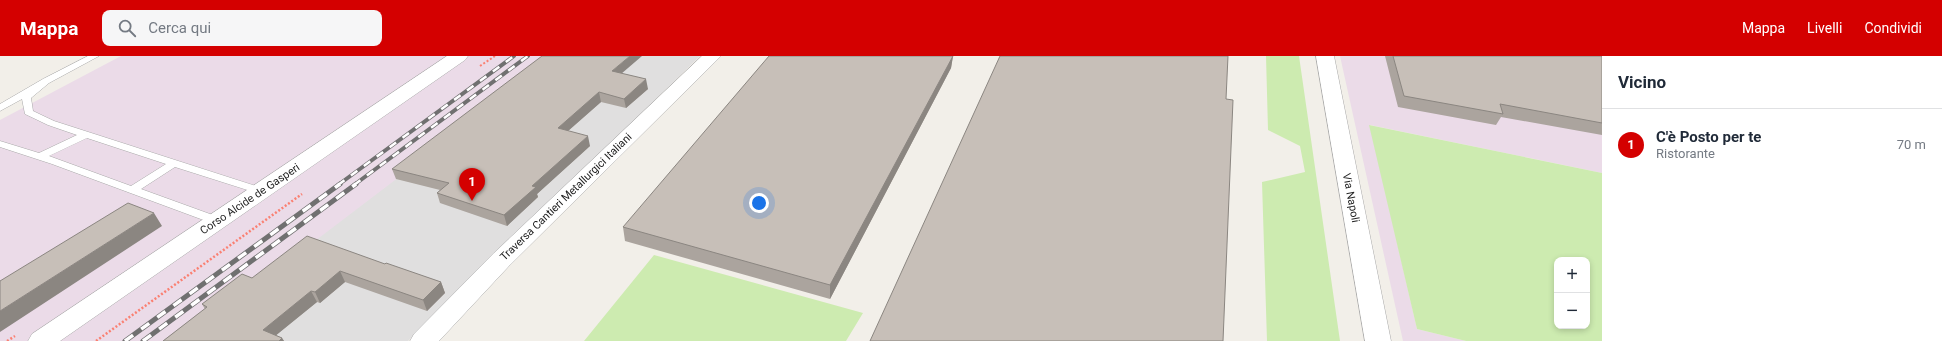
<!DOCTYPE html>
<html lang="it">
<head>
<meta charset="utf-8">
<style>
	:root { --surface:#fff; --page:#f6f6f7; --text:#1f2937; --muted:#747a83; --line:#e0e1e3; --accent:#d40000 }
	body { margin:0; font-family:Roboto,sans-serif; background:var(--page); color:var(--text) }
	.controls { position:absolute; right:12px; bottom:12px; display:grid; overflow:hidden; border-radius:8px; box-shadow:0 2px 6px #0003 }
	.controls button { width:36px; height:36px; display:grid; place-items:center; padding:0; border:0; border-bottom:1px solid var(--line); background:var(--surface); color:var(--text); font:20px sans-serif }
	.you { position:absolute; left:759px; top:147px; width:14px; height:14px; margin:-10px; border:3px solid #fff; border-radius:50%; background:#1a73e8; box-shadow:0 0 0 6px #1a73e833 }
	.badge { display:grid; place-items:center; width:26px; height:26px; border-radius:50%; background:var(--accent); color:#fff; font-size:13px; font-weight:700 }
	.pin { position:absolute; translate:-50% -33px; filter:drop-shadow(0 1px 2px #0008) }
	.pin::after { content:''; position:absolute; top:21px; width:14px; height:12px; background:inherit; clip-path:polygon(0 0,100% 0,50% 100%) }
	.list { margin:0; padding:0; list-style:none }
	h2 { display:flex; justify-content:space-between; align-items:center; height:52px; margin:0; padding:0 16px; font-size:17px }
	h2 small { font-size:13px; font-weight:400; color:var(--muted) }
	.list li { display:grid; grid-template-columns:26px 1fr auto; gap:12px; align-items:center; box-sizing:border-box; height:72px; padding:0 16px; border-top:1px solid var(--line) }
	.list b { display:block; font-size:15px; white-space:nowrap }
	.list p { margin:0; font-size:13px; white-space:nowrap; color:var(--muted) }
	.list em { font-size:13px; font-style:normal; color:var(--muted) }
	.icon { flex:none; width:22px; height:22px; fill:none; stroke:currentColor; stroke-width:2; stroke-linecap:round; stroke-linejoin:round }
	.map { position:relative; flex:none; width:1602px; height:285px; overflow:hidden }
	header { display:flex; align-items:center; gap:24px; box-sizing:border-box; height:56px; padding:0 20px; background:var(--accent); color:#fff }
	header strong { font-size:19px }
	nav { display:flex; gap:22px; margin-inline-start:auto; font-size:14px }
	.search { width:280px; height:36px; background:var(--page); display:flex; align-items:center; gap:10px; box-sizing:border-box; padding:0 14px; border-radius:8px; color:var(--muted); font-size:15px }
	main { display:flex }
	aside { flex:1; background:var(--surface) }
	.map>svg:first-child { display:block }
</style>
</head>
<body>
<header>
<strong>Mappa</strong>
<div class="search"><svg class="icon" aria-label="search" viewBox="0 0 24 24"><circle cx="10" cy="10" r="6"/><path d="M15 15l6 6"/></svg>Cerca qui</div>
<nav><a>Mappa</a><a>Livelli</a><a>Condividi</a></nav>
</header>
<main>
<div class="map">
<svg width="1602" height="285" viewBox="0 0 1602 285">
	<rect width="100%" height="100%" fill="#f2efe9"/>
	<!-- residential -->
	<path fill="#e0dfdf" d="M 558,0 L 700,0 L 408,285 L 170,285 L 290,203 Z"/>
	<!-- industrial -->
	<path fill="#ebdbe8" d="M 121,0 L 558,0 L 290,204 L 170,285 L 0,285 L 0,64 Z
		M 1340,0 L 1602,0 L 1602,117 L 1370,69 L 1417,273 L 1466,285 L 1403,285 Z"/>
	<!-- grass -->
	<path fill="#cdebb0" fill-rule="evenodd" d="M 1266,0 L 1299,0 L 1340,285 L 1267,285 L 1262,126 L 1305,116 L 1300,90 L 1268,74 Z
		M 1369,69 L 1602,117 L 1602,285 L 1466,285 L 1417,273 ZM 1557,204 L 1587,204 L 1587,270 L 1557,270 Z
		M 654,199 L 863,257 L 846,285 L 584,285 Z"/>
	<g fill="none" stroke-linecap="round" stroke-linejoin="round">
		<!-- service casing -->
		<g stroke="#a9a9a9" stroke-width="1">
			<path id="service" d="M 88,0 L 99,0 L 49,27 L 31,42 L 33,55 L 54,65 L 265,133 L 266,135 L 265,137 L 257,137 L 175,111 L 141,133 L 221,162 L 223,165 L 221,168 L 217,169 L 52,108 L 0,91 L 0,85 L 39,97 L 77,79 L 48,69 L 25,58 L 22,43 L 0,55 L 0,48 L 43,23 ZM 87,82 L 166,108 L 131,130 L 49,100 Z"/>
		</g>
		<!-- minor casing -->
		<g stroke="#a9a9a9" stroke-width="1">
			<path id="minor" d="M 702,0 L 721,0 L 509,210 L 439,285 L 410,285 L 414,278 L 493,198 Z"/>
		</g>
		<!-- tertiary casing -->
		<g stroke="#a9a9a9" stroke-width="1">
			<path id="tertiary" d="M 447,0 L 468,0 L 465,4 L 60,285 L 28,285 L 32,278 Z
				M 1316,0 L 1334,0 L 1391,285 L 1365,285 Z"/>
		</g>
		<!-- path-far1 -->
		<path stroke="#fa8072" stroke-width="2" stroke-dasharray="2 2" stroke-linecap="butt" d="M 480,10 L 495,0"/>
		<!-- path -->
		<path stroke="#fa8072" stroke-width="2.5" stroke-dasharray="2 2" stroke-linecap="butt" d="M 7,285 L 15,280
			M 96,285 L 302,138"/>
		<!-- service -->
		<use href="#service" fill="#fff" fill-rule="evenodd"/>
		<!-- minor -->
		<use href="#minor" fill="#fff" fill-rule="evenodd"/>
		<!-- tertiary -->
		<use href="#tertiary" fill="#fff" fill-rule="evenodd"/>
		<!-- rail-far1 casing -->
		<g stroke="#707070" stroke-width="4">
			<path id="rail-far1" d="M 338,129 L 514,0
				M 354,129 L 528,0"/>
		</g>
		<!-- rail casing -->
		<g stroke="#707070" stroke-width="5">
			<path id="rail" d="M 125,285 L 340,128
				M 143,285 L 356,128"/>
		</g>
		<!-- rail-far1 -->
		<use href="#rail-far1" stroke="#fff" stroke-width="2.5" stroke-dasharray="8" stroke-linecap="butt"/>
		<!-- rail -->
		<use href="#rail" stroke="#fff" stroke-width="3.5" stroke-dasharray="10" stroke-linecap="butt"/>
	</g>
	<!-- wall -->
	<path fill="#aba49e" d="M 953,0 L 951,12 L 830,243 L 625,185 L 623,171 Z
		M 1385,0 L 1602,0 L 1602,79 L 1501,61 L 1496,69 L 1398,51 Z
		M 622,17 L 648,33 L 626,52 L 601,46 L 568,75 L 590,90 L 537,138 L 538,141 L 507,170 L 440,147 L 437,137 L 440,134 L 396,123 L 392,113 Z
		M 385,208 L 441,226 L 445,237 L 427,255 L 345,226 L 320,247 L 317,246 L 276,279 L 282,282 L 284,285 L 163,285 L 205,253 L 202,248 L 252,222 Z"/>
	<!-- shaded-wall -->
	<path fill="#8b8681" d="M 630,0 L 642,0 L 614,24 L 612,15 Z
		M 953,0 L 951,12 L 830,243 L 830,229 Z
		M 646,23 L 648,33 L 626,52 L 624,43 Z
		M 599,36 L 601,46 L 560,82 L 558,72 Z
		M 588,80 L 590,90 L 537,138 L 538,141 L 507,170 L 504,159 L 532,130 Z
		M 154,157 L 162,170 L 0,276 L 0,255 Z
		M 340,215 L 345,226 L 320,247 L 315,236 Z
		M 441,226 L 445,237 L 427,255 L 423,244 Z
		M 311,235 L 317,246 L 269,285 L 263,274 Z
		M 282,282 L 284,285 L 279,285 Z"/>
	<!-- building -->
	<path fill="#c7bfb8" stroke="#8b8681" d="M 542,0 L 630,0 L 612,15 L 646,23 L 624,43 L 599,36 L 558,72 L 588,80 L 532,130 L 536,131 L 504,159 L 437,137 L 449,127 L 392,113 Z
		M 769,0 L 953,0 L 830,229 L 623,171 Z
		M 1000,0 L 1228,0 L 1226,43 L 1233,44 L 1223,285 L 870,285 Z
		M 1393,0 L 1602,0 L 1602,67 L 1500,48 L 1503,58 L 1404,40 Z
		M 128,147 L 154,157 L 0,255 L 0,225 Z
		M 307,180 L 385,208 L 386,207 L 441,226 L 423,244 L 340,215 L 315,236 L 311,235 L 263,274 L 282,282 L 279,285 L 163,285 L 207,251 L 202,248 L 242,218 L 252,222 Z"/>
	<g text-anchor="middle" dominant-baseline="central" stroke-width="3" stroke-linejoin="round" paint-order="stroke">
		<!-- street labels -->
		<g font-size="11" fill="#222" stroke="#fff">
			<text transform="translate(566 141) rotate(-44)">Traversa Cantieri Metallurgici Italiani</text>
			<text transform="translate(1351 142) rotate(79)">Via Napoli</text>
			<text transform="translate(250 143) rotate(-34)">Corso Alcide de Gasperi</text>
		</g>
	</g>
</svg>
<div class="controls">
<button>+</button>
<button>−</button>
</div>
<div class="you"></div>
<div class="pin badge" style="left:472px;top:145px">1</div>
</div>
<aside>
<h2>Vicino<small></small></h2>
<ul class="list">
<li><span class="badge">1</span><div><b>C'è Posto per te</b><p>Ristorante</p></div><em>70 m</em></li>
</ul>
</aside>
</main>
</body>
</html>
